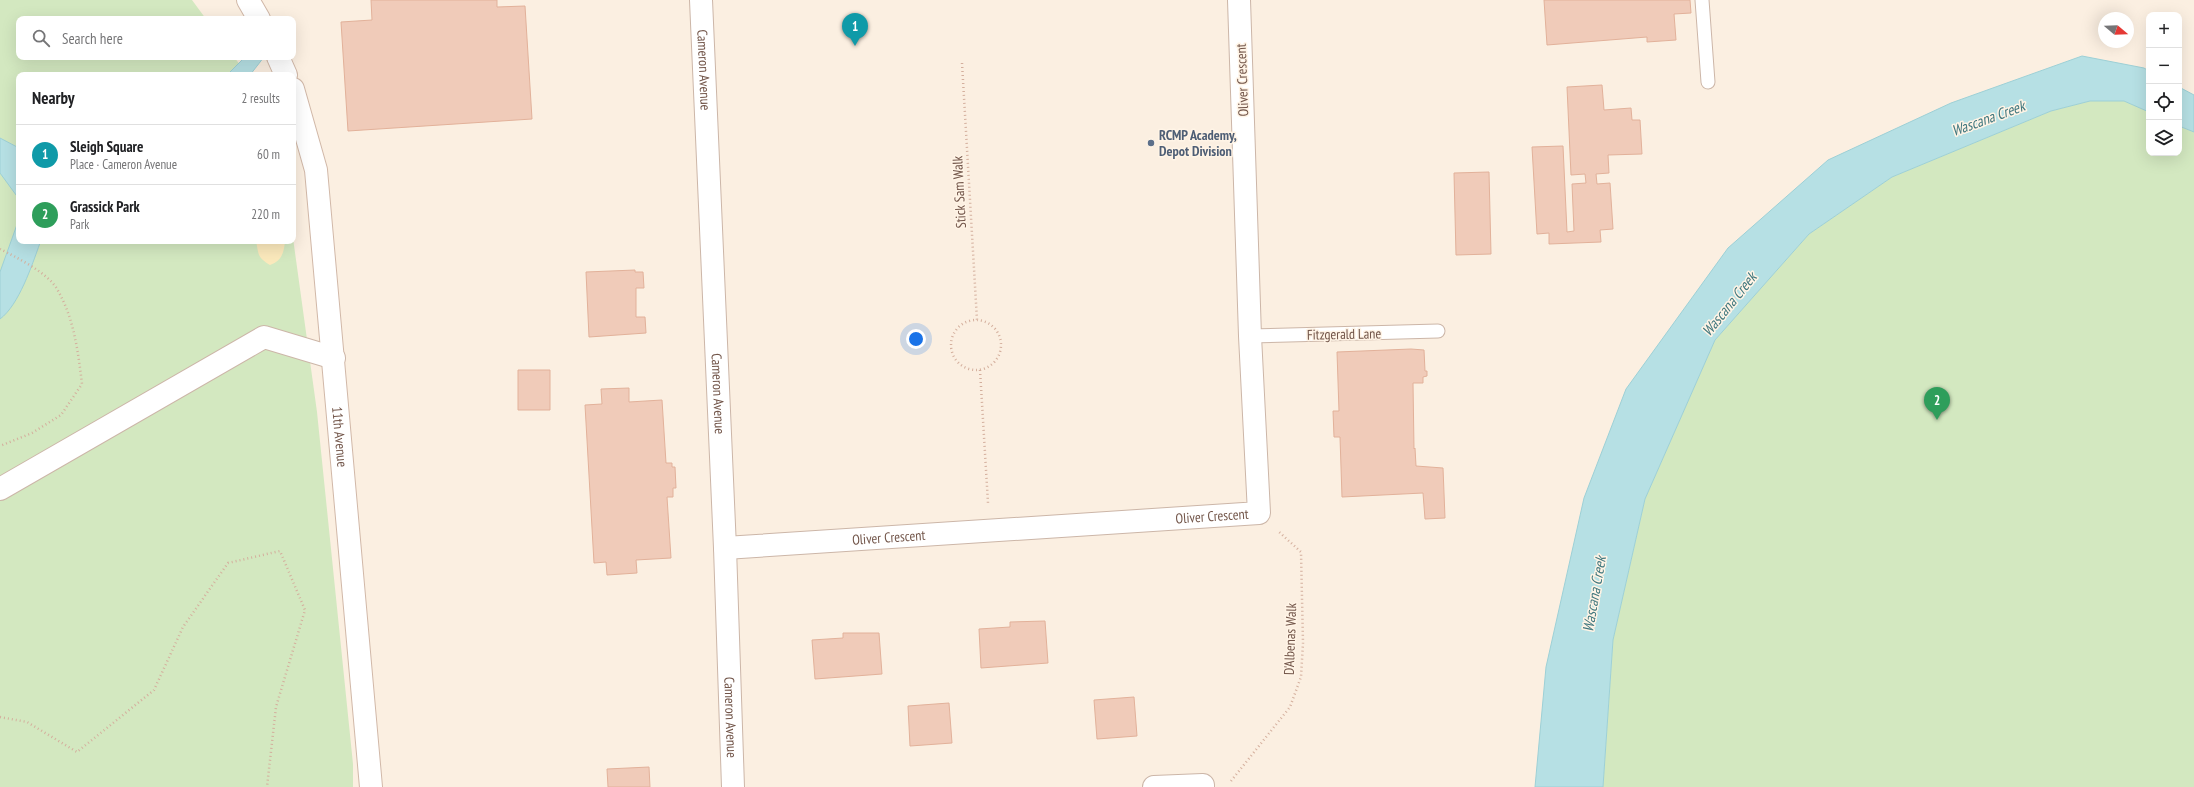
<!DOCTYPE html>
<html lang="en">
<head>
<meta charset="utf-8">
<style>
	:root { --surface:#fff; --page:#f6f6f6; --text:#202124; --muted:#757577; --line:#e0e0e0; --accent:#111827 }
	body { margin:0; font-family:"PT Sans Narrow",sans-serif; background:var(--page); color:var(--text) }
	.controls { position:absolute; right:12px; top:12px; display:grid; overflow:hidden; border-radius:8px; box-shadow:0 4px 16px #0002 }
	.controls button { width:36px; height:36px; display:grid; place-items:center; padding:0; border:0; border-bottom:1px solid var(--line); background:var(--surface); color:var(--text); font:20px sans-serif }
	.compass { position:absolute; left:2098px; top:12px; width:36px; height:36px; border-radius:50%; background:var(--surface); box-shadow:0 4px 16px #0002; rotate:109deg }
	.you { position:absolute; left:916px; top:339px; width:14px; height:14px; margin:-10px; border:3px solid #fff; border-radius:50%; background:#1a73e8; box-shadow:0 0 0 6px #1a73e833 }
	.badge { display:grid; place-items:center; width:26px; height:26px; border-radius:50%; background:var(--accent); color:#fff; font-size:13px; font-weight:700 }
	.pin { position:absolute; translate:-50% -33px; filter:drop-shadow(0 1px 2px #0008) }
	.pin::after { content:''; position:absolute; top:21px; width:14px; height:12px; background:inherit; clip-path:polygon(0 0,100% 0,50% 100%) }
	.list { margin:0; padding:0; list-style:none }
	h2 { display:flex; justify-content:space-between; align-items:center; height:52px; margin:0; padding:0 16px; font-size:17px }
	h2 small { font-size:13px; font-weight:400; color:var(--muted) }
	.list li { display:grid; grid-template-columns:26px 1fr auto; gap:12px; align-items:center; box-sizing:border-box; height:60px; padding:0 16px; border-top:1px solid var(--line) }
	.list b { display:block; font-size:15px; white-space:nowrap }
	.list p { margin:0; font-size:13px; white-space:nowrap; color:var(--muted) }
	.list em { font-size:13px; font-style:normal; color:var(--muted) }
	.icon { flex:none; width:22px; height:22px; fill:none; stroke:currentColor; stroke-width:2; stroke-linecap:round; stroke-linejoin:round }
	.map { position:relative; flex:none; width:2194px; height:787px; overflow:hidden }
	.search { position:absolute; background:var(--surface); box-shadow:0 4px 16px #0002; left:16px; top:16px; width:280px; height:44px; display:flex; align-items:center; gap:10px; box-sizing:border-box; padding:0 14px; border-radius:8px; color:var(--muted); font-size:15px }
	.panel { position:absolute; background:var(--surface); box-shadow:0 4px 16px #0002; left:16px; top:72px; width:280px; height:172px; border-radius:8px }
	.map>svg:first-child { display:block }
</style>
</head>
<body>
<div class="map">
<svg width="2194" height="787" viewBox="0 0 2194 787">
	<rect width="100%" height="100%" fill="#fbefe1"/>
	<!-- green -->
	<path fill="#d3e8c0" d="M 0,0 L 192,0 L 206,19 L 19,19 L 19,57 L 234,57 L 248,75 L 19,75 L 19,241 L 293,241 L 293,238 L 317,412 L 353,764 L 353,787 L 0,787 Z
		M 2090,101 L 2124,101 L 2149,112 L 2149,153 L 2179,153 L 2179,126 L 2194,132 L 2194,787 L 1603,787 L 1613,640 L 1645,499 L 1715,340 L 1809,234 L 1892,177 L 2051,111 Z"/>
	<!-- sand -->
	<path fill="#fbe9bc" d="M 256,241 L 285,241 C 284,252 282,261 270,265 C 257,257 259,255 256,241 Z"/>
	<!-- water -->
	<path fill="#b6e0e4" stroke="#9dd0d6" d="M 2082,56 L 2144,68 L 2149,71 L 2149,112 L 2124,101 L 2090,101 L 2051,111 L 1892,177 L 1809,234 L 1715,340 L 1645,499 L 1613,640 L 1603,787 L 1535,787 L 1546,667 L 1584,498 L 1626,389 L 1728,248 L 1828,160 L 1951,103 Z
		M 245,57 L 264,57 L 250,75 L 227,75 Z
		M 2179,87 L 2194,95 L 2194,132 L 2179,126 Z
		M 0,138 L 19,148 L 19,199 L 0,173 Z
		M 19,219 L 19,241 L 46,241 L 40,243 C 32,265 19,305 0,319 L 0,272 Z"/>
	<!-- building -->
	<path fill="#f0cbb9" stroke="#e2b19a" d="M 371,0 L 497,0 L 497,7 L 525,6 L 532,119 L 348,131 L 341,22 L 372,20 Z
		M 1544,0 L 1690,0 L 1691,13 L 1674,14 L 1676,40 L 1647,42 L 1647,37 L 1547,45 Z
		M 1602,85 L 1604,110 L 1631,108 L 1632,120 L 1640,120 L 1642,154 L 1608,155 L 1609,173 L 1596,174 L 1597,184 L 1610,183 L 1613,229 L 1600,230 L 1601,242 L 1549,244 L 1549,233 L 1537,234 L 1532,147 L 1563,146 L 1567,232 L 1574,231 L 1572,184 L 1586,183 L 1585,174 L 1571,175 L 1567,87 Z
		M 1489,172 L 1491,254 L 1456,255 L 1454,173 Z
		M 635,270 L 635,272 L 643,272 L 644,288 L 636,288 L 636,317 L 645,317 L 646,333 L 589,337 L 586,272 Z
		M 1411,349 L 1424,350 L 1425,371 L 1427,371 L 1427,376 L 1423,377 L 1423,383 L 1413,383 L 1414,449 L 1415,448 L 1416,466 L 1443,468 L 1445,518 L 1425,519 L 1423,493 L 1342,497 L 1340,437 L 1334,437 L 1333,411 L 1339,411 L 1337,352 Z
		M 518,370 L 550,370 L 550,410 L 518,410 Z
		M 629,388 L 629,402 L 662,400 L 666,463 L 672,463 L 672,467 L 675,467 L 676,488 L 673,488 L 673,497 L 667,497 L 671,558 L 636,560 L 637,573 L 607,575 L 606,562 L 594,563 L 585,405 L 602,404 L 601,389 Z
		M 1045,621 L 1048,663 L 981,668 L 979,629 L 1010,627 L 1010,622 Z
		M 843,633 L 879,633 L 882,674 L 815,679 L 812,640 L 843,638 Z
		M 1134,697 L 1137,736 L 1097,739 L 1094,700 Z
		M 949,703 L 952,743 L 910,746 L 908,706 Z
		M 649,767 L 650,787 L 608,787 L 607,769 Z"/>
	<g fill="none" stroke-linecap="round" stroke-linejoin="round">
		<!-- lane casing -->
		<g stroke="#ccb6a8" stroke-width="15">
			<path id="lane" d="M 1702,0 L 1708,82
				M 1250,336 L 1438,331"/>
		</g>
		<!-- street casing -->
		<g stroke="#ccb6a8" stroke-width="24">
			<g id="street">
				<path id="s1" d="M 701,0 L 725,548 L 733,787"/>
				<path d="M 0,489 L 264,337 L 334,358"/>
				<path id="s2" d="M 725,548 L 1259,513 L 1250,336 L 1239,0"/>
				<path d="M 1154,787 L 1203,785 L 1203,787"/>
			</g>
		</g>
		<!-- secondary casing -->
		<g stroke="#d1b8a8" stroke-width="24">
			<g id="secondary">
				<path d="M 248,0 L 259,19"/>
				<path d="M 278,57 L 286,75"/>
				<path id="s3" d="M 293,89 L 316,170 L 371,787"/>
			</g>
		</g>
		<!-- path -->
		<path stroke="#d4af9d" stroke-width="2.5" stroke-dasharray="1 3" stroke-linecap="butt" d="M 962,63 L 977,320
			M 0,249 C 16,257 48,273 57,289 C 74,318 78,351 82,384 L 61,415 L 32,433 L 0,446
			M951 345a25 25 0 1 1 50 0a25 25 0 1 1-50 0Z
			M 980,370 L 988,503
			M 0,717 L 27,722 L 77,752 L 154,690 L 183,627 L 228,563 L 280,551 L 305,610 L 276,707 L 267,787
			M 1231,781 L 1290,707 L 1301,677 L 1303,643 L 1301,552 L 1278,531"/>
		<!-- lane -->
		<use href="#lane" stroke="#fff" stroke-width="13"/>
		<!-- street -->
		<use href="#street" stroke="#fff" stroke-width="22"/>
		<!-- secondary -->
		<use href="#secondary" stroke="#fff" stroke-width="22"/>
	</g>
	<!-- markers -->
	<circle fill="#5c6f8a" stroke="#fff4e6" stroke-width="1.5" cx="1151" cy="143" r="4"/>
	<g text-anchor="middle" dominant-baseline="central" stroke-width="3" stroke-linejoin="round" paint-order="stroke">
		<!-- street labels -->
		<g font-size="14" fill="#725549" stroke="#fff4e6">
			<text stroke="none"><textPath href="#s1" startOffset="70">Cameron Avenue</textPath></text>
			<text transform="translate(1242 80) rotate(-92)">Oliver Crescent</text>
			<text transform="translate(959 192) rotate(-93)">Stick Sam Walk</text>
			<text transform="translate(1344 334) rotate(-1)">Fitzgerald Lane</text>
			<text stroke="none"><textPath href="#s1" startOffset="394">Cameron Avenue</textPath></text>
			<text stroke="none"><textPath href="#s3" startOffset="352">11th Avenue</textPath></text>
			<text stroke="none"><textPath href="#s2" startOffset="488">Oliver Crescent</textPath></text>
			<text stroke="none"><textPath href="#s2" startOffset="164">Oliver Crescent</textPath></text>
			<text transform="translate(1290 639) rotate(-88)">D'Albenas Walk</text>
			<text stroke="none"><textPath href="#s1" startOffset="718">Cameron Avenue</textPath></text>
		</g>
		<!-- service labels -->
		<g font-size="14" font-weight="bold" fill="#4e5e75" stroke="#fff4e6" text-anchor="start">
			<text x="1159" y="135">RCMP Academy,<tspan x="1159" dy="16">Depot Division</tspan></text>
		</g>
		<!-- water labels -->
		<g font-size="15" font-style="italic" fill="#40777e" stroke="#fff4e6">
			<text transform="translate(1988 118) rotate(-20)">Wascana Creek</text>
			<text transform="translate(1729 304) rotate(-51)">Wascana Creek</text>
			<text transform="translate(1594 594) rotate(-80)">Wascana Creek</text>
		</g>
	</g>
</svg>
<div class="controls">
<button>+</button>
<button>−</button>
<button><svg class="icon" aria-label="locate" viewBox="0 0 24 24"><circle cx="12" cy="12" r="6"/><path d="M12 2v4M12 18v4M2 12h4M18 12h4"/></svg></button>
<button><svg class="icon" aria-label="layers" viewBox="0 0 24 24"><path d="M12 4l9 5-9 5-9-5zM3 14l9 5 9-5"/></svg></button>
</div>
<svg class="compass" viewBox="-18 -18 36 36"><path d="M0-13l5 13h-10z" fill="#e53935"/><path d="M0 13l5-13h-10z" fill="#757577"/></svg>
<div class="you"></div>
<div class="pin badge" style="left:855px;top:46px;background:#0f9aa8">1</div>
<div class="pin badge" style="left:1937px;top:420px;background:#2e9e5b">2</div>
<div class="search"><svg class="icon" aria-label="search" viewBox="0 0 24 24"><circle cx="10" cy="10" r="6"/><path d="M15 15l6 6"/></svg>Search here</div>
<section class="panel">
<h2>Nearby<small>2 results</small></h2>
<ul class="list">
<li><span class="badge" style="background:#0f9aa8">1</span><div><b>Sleigh Square</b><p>Place · Cameron Avenue</p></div><em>60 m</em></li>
<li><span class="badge" style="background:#2e9e5b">2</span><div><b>Grassick Park</b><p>Park</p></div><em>220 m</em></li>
</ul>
</section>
</div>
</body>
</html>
